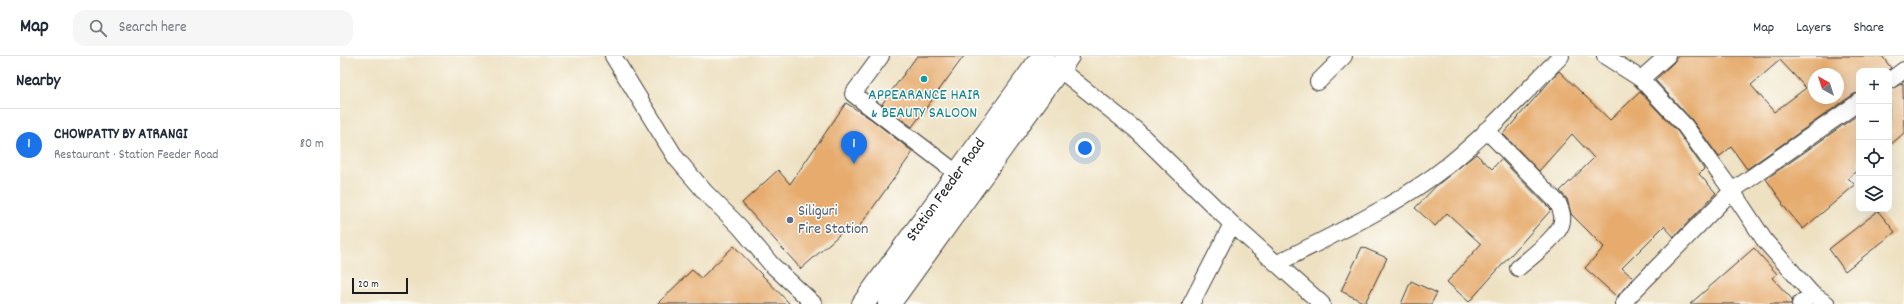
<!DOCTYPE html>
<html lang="en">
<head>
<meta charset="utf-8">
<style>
	:root { --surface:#fff; --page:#f6f6f7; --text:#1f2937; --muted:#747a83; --line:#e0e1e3; --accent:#1a73e8 }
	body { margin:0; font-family:Dekko,sans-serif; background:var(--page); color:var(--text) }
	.controls { position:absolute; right:12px; top:12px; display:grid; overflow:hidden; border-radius:8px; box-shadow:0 4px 16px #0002 }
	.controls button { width:36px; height:36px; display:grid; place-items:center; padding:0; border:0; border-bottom:1px solid var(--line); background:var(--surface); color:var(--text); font:20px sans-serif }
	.compass { position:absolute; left:1468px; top:12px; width:36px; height:36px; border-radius:50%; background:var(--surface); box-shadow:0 4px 16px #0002; rotate:321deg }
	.scale { position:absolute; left:12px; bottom:10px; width:56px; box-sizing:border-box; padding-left:4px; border:2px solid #1c1c1c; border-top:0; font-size:11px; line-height:14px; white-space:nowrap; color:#1c1c1c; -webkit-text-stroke:3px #fdfcf7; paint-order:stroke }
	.you { position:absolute; left:745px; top:92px; width:14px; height:14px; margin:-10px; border:3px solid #fff; border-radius:50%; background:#1a73e8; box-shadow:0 0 0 6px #1a73e833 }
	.badge { display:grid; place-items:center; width:26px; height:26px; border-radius:50%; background:var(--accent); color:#fff; font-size:13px; font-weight:700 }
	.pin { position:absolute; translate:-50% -33px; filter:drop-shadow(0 1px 2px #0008) }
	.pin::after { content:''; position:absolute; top:21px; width:14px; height:12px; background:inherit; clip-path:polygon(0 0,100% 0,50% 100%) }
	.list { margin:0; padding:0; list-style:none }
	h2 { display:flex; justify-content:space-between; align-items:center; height:52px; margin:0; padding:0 16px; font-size:17px }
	h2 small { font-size:13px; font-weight:400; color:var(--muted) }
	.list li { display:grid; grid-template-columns:26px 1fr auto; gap:12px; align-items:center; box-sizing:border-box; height:72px; padding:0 16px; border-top:1px solid var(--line) }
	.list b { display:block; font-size:15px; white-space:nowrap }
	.list p { margin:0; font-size:13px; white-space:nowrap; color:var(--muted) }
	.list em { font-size:13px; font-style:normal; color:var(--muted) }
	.icon { flex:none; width:22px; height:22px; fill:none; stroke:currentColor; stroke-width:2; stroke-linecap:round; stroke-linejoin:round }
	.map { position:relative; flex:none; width:1564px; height:248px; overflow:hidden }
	header { display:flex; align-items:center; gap:24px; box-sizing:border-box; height:56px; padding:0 20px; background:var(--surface); border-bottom:1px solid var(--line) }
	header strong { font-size:19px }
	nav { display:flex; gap:22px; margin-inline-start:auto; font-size:14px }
	.search { width:280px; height:36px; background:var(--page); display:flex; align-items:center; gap:10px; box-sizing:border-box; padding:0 14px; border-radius:12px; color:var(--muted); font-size:15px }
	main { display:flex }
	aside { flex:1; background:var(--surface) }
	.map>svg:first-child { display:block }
</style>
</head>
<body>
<header>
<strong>Map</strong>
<div class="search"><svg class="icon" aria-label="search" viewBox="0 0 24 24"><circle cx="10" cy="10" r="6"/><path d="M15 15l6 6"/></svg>Search here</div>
<nav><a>Map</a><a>Layers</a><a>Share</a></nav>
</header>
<main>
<aside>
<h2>Nearby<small></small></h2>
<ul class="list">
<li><span class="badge">1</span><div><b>CHOWPATTY BY ATRANGI</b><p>Restaurant · Station Feeder Road</p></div><em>80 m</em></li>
</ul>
</aside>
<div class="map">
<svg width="1564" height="248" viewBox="0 0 1564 248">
	<rect width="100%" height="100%" fill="#fdfcf7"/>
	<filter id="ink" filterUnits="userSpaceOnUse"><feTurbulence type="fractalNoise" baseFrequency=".025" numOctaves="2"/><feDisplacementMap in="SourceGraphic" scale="8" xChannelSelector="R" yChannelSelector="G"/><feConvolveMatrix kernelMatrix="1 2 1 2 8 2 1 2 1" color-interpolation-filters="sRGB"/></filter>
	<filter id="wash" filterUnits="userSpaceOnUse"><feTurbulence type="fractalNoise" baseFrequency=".012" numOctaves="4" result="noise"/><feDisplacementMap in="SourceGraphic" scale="16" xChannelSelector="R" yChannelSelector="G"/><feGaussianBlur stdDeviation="0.9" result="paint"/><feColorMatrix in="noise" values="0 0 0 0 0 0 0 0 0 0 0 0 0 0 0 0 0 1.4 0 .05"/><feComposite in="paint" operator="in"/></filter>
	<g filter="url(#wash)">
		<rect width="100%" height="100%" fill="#eee1c2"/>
		<g id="blocks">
			<!-- building -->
			<path fill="#e6ab6d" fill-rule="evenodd" d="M 577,0 L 624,0 L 572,71 L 542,48 Z
				M 1338,0 L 1542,0 L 1551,12 L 1547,15 L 1519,15 L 1519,37 L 1514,38 L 1407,113 L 1391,91 L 1379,101 L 1352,64 L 1315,24 L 1333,7 ZM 1440,4 L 1466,32 L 1434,56 L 1411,29 ZM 1474,18 L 1498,18 L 1498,42 L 1474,42 Z
				M 1219,15 L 1270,64 L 1300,36 L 1338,76 L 1364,113 L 1359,118 L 1376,137 L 1334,181 L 1324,170 L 1282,212 L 1293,222 L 1277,241 L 1245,212 L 1264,191 L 1231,158 L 1227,143 L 1220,135 L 1254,102 L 1232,78 L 1199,115 L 1163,78 Z
				M 1563,27 L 1564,77 L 1549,90 L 1549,34 Z
				M 506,47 L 531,63 L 573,96 L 516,175 L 509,170 L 461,213 L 402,147 L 438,114 L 450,128 Z
				M 1519,58 L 1519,113 L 1508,122 L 1515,129 L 1463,173 L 1442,148 L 1443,147 L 1426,123 Z
				M 1136,98 L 1152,113 L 1161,103 L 1211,154 L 1129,246 L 1107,226 L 1141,188 L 1107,157 L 1095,170 L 1075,152 L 1096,130 Z
				M 1538,155 L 1555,176 L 1505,215 L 1489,193 Z
				M 394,190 L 450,248 L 317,248 L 352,214 L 361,222 Z
				M 1022,191 L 1047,202 L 1025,247 L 1001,235 Z
				M 1414,192 L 1437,218 L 1432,222 L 1452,243 L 1451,248 L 1350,248 Z
				M 1071,225 L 1097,237 L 1091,248 L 1061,248 Z"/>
		</g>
	</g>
	<g filter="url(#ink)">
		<use href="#blocks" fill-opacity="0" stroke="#3c3a35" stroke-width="1"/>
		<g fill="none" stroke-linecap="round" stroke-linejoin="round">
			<!-- street casing -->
			<g stroke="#3c3a35" stroke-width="18">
				<path id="street" d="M 273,0 L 336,102 L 365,136 L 400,171 L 431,208 L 474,248
					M 541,0 L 513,38 L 618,118
					M 1265,0 L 1301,23 L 1345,70 L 1392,135 L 1425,185 L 1472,238 L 1487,248
					M 719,13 L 796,74 L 892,168 L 982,248
					M 1301,23 L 1327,0
					M 1549,25 L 1564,14
					M 978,26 L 1004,0
					M 1146,74 L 1218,147 C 1221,154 1224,161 1221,169 C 1215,183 1190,202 1178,212
					M 938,207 C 996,177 1056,150 1107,110 C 1148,77 1184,37 1221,0
					M 851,248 L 892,168
					M 1284,248 L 1289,240 L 1392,135 L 1519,46
					M 1460,248 L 1472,238"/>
			</g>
			<!-- secondary casing -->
			<g stroke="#3c3a35" stroke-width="24">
				<g id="secondary">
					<path id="s1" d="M 523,248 L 703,0"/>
					<path d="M 549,248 L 728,0"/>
				</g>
			</g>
			<!-- street -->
			<use href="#street" stroke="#fff" stroke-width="16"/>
			<!-- secondary -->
			<use href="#secondary" stroke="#fff" stroke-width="22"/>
		</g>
	</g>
	<!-- markers -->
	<circle fill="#0f9aa8" stroke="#fdfcf7" stroke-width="1.5" cx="584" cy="23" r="4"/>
	<circle fill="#5c6f8a" stroke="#fdfcf7" stroke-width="1.5" cx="450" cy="164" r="4"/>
	<g text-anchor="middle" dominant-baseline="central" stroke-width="3" stroke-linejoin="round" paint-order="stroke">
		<!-- culture labels -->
		<g font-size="16" fill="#0d838f" stroke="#fdfcf7">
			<text x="584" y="39">APPEARANCE HAIR<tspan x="584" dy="18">&amp; BEAUTY SALOON</tspan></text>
		</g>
		<!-- street labels -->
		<g font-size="16" fill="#1c1c1c" stroke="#fdfcf7">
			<text stroke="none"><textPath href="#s1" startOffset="141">Station Feeder Road</textPath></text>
		</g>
		<!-- service labels -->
		<g font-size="16" fill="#4e5e75" stroke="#fdfcf7" text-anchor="start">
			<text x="458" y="155">Siliguri<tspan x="458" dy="18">Fire Station</tspan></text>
		</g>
	</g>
</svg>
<div class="controls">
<button>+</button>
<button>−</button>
<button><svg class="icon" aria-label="locate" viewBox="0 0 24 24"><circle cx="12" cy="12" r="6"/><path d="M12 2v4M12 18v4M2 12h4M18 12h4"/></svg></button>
<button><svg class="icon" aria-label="layers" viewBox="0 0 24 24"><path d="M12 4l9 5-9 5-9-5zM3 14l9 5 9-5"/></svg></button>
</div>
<svg class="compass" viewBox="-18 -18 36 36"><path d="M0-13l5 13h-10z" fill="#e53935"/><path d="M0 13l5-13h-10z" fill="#747a83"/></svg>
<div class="scale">20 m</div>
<div class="you"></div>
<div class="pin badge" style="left:514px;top:108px">1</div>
</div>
</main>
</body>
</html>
